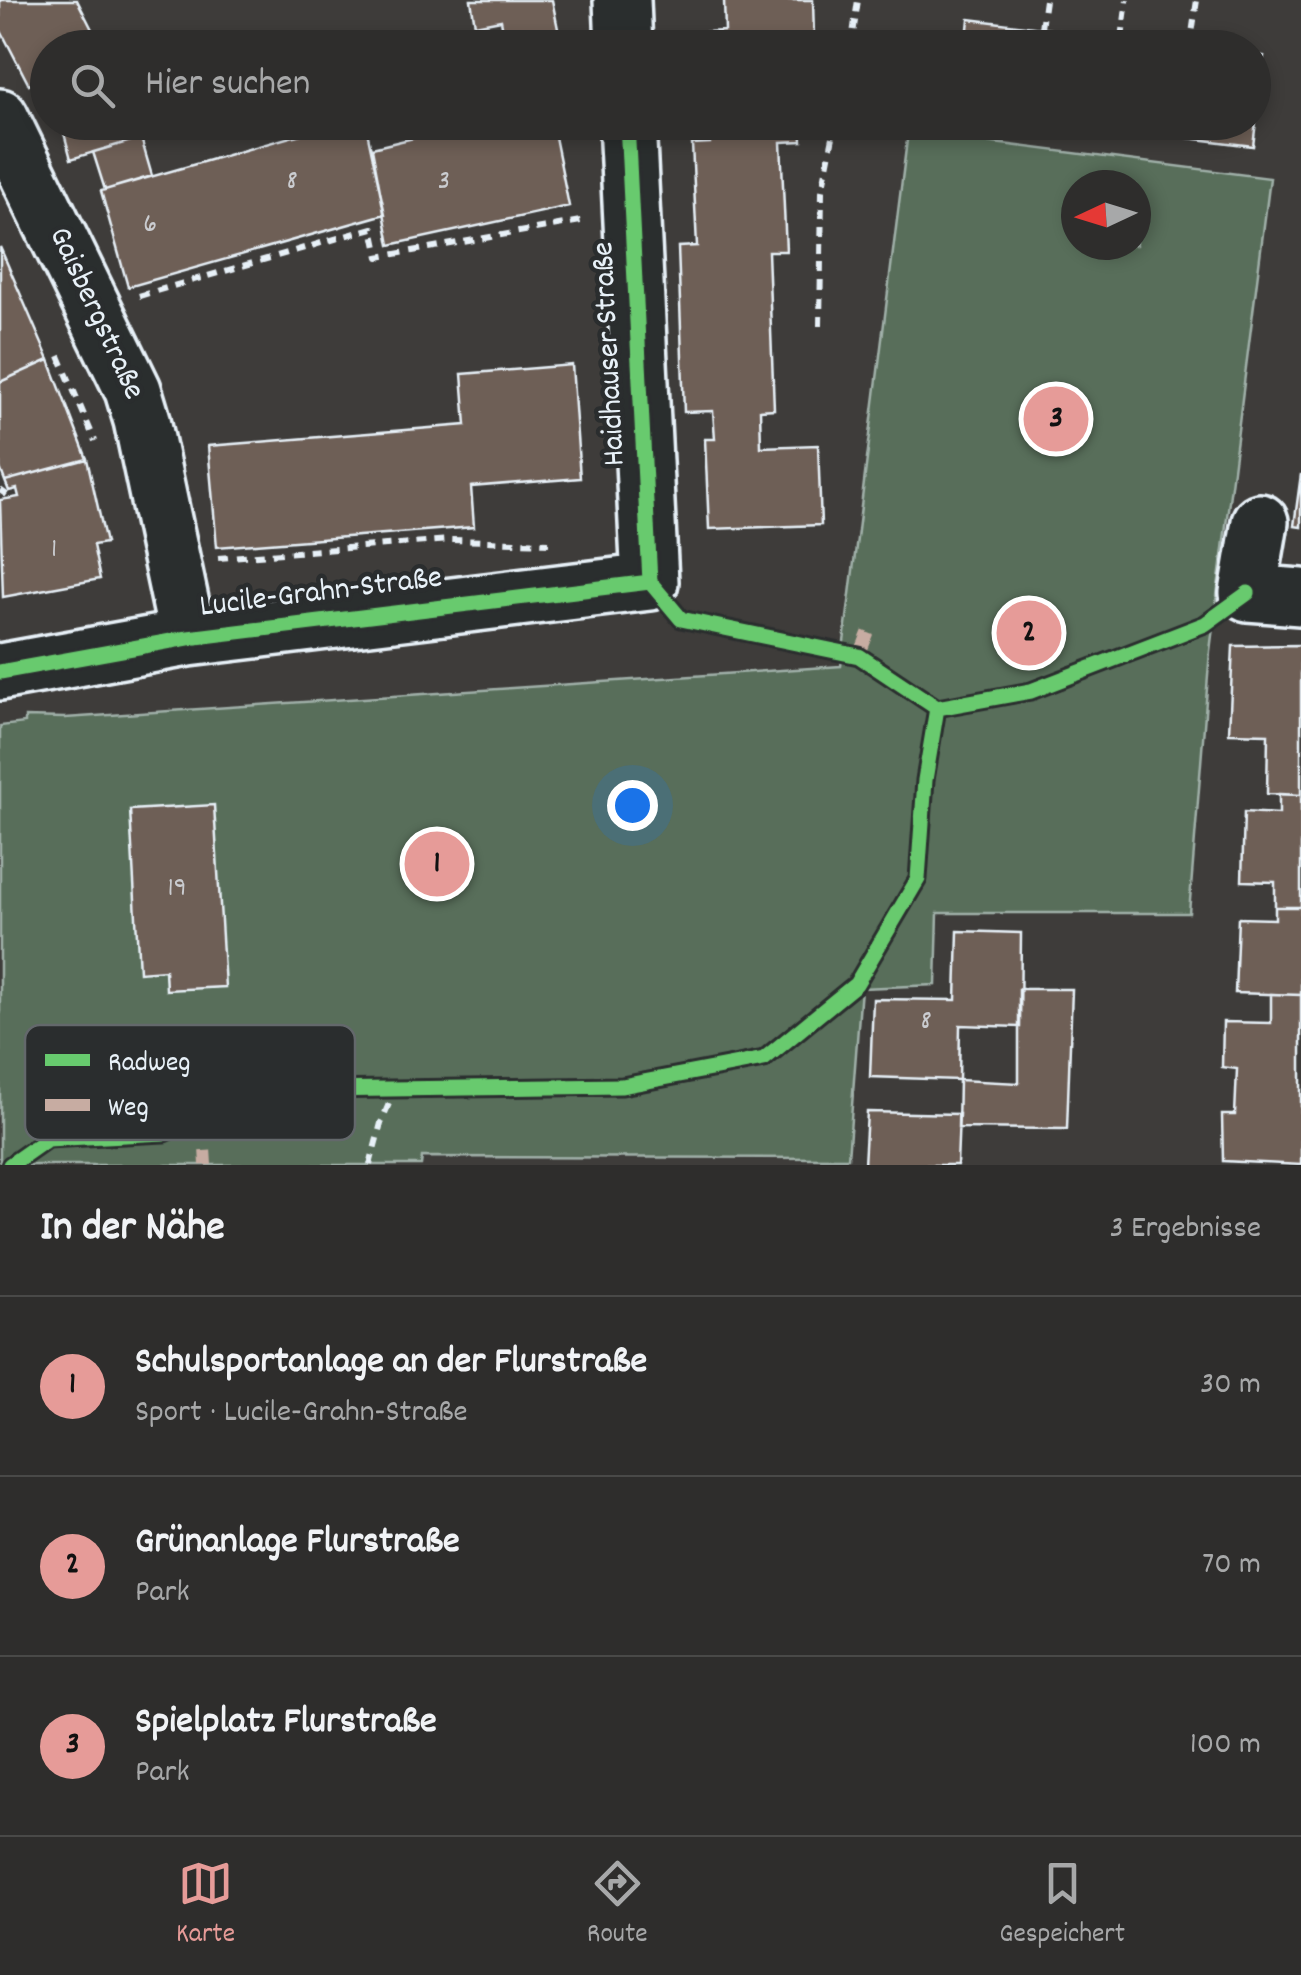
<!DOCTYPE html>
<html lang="de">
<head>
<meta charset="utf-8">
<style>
	:root { --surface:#2e2d2c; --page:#363534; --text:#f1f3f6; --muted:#a7a8a9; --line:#494948; --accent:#e69b98 }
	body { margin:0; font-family:Dekko,sans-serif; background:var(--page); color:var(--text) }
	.compass { position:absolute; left:1061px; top:170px; width:90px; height:90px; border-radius:50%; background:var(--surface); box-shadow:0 5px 15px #0003; rotate:266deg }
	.you { position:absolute; left:632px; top:805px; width:35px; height:35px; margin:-25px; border:8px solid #fff; border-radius:50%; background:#1a73e8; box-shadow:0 0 0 15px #1a73e833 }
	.badge { display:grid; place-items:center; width:65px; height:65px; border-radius:50%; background:var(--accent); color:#111; font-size:32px; font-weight:700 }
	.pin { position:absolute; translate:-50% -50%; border:5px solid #fff; box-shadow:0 2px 10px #0006 }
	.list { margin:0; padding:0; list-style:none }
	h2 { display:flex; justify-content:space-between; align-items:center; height:130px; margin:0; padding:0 40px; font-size:42px }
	h2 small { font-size:32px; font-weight:400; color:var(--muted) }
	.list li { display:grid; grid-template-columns:65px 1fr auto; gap:30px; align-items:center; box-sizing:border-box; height:180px; padding:0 40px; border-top:2px solid var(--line) }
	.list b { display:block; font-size:38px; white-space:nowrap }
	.list p { margin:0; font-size:32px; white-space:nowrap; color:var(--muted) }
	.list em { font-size:32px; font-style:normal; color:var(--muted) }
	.icon { flex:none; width:55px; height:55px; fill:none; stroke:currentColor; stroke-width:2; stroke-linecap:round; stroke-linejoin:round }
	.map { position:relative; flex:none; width:1301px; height:1165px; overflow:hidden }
	.search { position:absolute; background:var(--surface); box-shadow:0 5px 15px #0003; left:30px; right:30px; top:30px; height:110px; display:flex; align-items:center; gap:25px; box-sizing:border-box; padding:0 35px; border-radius:55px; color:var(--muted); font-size:38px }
	.sheet { height:670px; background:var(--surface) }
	nav { display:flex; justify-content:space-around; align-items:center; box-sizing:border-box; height:140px; border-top:2px solid var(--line); background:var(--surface); font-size:28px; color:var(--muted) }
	nav a { display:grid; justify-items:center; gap:5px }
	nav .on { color:var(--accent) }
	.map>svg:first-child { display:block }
</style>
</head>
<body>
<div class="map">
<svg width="1301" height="1165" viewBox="0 0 1301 1165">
	<rect width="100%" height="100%" fill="#3e3c3a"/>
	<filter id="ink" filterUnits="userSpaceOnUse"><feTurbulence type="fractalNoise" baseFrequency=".01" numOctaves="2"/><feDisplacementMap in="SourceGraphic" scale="20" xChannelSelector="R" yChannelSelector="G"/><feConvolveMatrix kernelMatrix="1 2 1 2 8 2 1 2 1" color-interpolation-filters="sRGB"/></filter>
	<g filter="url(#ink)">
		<!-- green -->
		<path fill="#586e5a" stroke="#a0b0a9" stroke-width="2.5" fill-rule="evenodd" d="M 908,132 L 1270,178 L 1210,651 L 1189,913 L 938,913 L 936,985 L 861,988 L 848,1158 L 422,1157 L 421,1165 L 0,1165 L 0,726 L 25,723 L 25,717 L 65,718 L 841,666 ZM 1076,185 L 1136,185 L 1136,245 L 1076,245 Z"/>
		<!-- building -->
		<path fill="#6e5e56" stroke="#e8f1f8" stroke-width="2.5" d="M 0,0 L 77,0 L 101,47 L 48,48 L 48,75 L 29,85 L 0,29 Z
			M 471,0 L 552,0 L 562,48 L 506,48 L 501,20 L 475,25 Z
			M 724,0 L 813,0 L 814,37 L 798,38 L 799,48 L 706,48 L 706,32 L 725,31 Z
			M 969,19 L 1122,38 L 1195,48 L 966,48 Z
			M 1254,55 L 1264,56 L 1253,146 L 1060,122 L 1254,122 Z
			M 61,122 L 136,122 L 141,138 L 71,159 Z
			M 343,122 L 365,122 L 385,214 L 128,287 L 101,191 Z
			M 480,122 L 552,122 L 569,206 L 390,245 L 372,148 Z
			M 709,122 L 801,122 L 802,141 L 781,142 L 786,251 L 768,251 L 774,409 L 760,410 L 761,447 L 818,445 L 821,525 L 709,529 L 705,439 L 715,439 L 713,411 L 684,412 L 678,247 L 697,246 L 692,144 L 710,143 Z
			M 141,138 L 152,176 L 105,190 L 93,152 Z
			M 0,247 L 49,360 L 0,382 Z
			M 49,360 L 87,459 L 5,481 L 0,468 L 0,382 Z
			M 572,365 L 580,478 L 471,487 L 474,527 L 217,547 L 208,446 L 466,425 L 462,374 Z
			M 87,459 L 106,543 L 93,545 L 100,579 L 3,597 L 0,500 L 19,497 L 17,489 L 9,491 L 5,481 Z
			M 1301,474 L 1301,527 L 1294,526 Z
			M 1301,645 L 1301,795 L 1267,794 L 1268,734 L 1229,733 L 1233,646 Z
			M 1279,794 L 1301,795 L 1301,907 L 1275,907 L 1275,882 L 1242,881 L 1244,812 L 1279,814 Z
			M 214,805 L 225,987 L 166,990 L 165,970 L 139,972 L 130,810 Z
			M 1275,907 L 1301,907 L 1301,995 L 1235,993 L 1238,918 L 1275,919 Z
			M 958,931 L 1021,933 L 1020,1027 L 960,1025 L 959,1080 L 870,1077 L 873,999 L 956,1000 Z
			M 1019,989 L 1072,989 L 1067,1129 L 958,1128 L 959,1080 L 1019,1083 Z
			M 1271,994 L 1301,995 L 1301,1165 L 1223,1161 L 1222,1115 L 1235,1115 L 1237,1069 L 1222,1067 L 1223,1022 L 1271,1023 Z
			M 867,1112 L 959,1114 L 957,1165 L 864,1165 Z"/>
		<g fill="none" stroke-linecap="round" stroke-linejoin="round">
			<!-- minor casing -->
			<g stroke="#e8f1f8" stroke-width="62">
				<path id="minor" d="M 622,0 L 624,48
					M 0,117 L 133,390 L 142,420 L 188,638
					M 1260,522 L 1248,593 L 1301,597
					M 0,672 L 188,638 L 650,582 L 627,122"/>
			</g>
			<!-- path -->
			<path stroke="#e8f1f8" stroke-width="6" stroke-dasharray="10 8" stroke-linecap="butt" d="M 1041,28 L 1045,0
				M 1122,38 L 1127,0
				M 1190,47 L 1197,0
				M 851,48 L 858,0
				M 139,296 L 373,228 L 379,257 L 586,220
				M 820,326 L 822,191 L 836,122
				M 59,356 L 95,441
				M 0,490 L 7,495
				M 218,558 L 451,540 L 549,543
				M 370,1165 L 381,1123 L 395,1089"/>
			<!-- minor -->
			<use href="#minor" stroke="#2a2d2e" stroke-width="55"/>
			<!-- quiet -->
			<path stroke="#c7aca2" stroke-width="12" stroke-dasharray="25 12" stroke-linecap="butt" d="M 859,656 L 869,631
				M 203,1114 L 206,1165"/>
			<!-- cycleway casing -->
			<g stroke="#2a2d2e" stroke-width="21">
				<path id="cycleway" d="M 627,122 L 650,582
					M 650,582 L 681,619 L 859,656 L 937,708 L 1031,691 L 1205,624 L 1248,593
					M 0,672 L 188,638 L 650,582
					M 10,1165 L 47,1139 L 164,1133 L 203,1114 L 251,1081 L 315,1090 L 622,1086 L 764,1059 L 856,984 L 918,879 L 925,780 L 937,708"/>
			</g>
			<!-- cycleway -->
			<use href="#cycleway" stroke="#67ca6e" stroke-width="15"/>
		</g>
	</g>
	<g text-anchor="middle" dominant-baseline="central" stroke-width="9" stroke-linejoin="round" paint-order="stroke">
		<!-- number labels -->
		<g font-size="28" fill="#caccd0">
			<text x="292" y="183">8</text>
			<text x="444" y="183">3</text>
			<text x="150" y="226">6</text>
			<text x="54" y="551">1</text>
			<text x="177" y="890">19</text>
			<text x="926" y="1023">8</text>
		</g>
		<!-- street labels -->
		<g font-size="32" fill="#e8f1f8" stroke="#2a2d2e">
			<text transform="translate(95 314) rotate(65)">Gaisbergstraße</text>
			<text transform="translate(611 354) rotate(-93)">Haidhauser Straße</text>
			<text transform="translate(321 594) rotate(-7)">Lucile-Grahn-Straße</text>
		</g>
	</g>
	<!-- legend -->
	<rect x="25" y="1025" width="330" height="115" rx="15" fill="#2a2d2e" stroke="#63686b" stroke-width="2.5"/>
	<rect x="45" y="1054" width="45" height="12" fill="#67ca6e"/>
	<rect x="45" y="1099" width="45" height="12" fill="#c7aca2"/>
	<g font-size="28" fill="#e8f1f8">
		<text x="108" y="1070">Radweg</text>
		<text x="108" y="1115">Weg</text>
	</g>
</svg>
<svg class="compass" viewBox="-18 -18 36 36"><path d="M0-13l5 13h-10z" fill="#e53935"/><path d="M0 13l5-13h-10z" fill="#a7a8a9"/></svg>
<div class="you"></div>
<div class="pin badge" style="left:437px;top:864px">1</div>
<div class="pin badge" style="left:1029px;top:633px">2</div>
<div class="pin badge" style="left:1056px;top:419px">3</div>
<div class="search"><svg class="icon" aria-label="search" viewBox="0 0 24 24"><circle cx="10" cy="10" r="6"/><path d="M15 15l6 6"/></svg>Hier suchen</div>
</div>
<section class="sheet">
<h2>In der Nähe<small>3 Ergebnisse</small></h2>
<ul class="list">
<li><span class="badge">1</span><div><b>Schulsportanlage an der Flurstraße</b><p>Sport · Lucile-Grahn-Straße</p></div><em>30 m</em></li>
<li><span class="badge">2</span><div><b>Grünanlage Flurstraße</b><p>Park</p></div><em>70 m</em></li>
<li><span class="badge">3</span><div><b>Spielplatz Flurstraße</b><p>Park</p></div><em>100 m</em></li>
</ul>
</section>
<nav>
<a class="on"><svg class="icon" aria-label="map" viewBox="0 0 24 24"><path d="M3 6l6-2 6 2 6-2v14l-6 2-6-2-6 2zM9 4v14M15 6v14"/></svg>Karte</a>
<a><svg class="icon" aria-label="directions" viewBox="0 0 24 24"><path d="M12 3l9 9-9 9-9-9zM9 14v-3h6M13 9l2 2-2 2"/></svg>Route</a>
<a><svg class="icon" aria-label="saved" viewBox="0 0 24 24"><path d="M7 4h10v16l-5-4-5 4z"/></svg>Gespeichert</a>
</nav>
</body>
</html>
